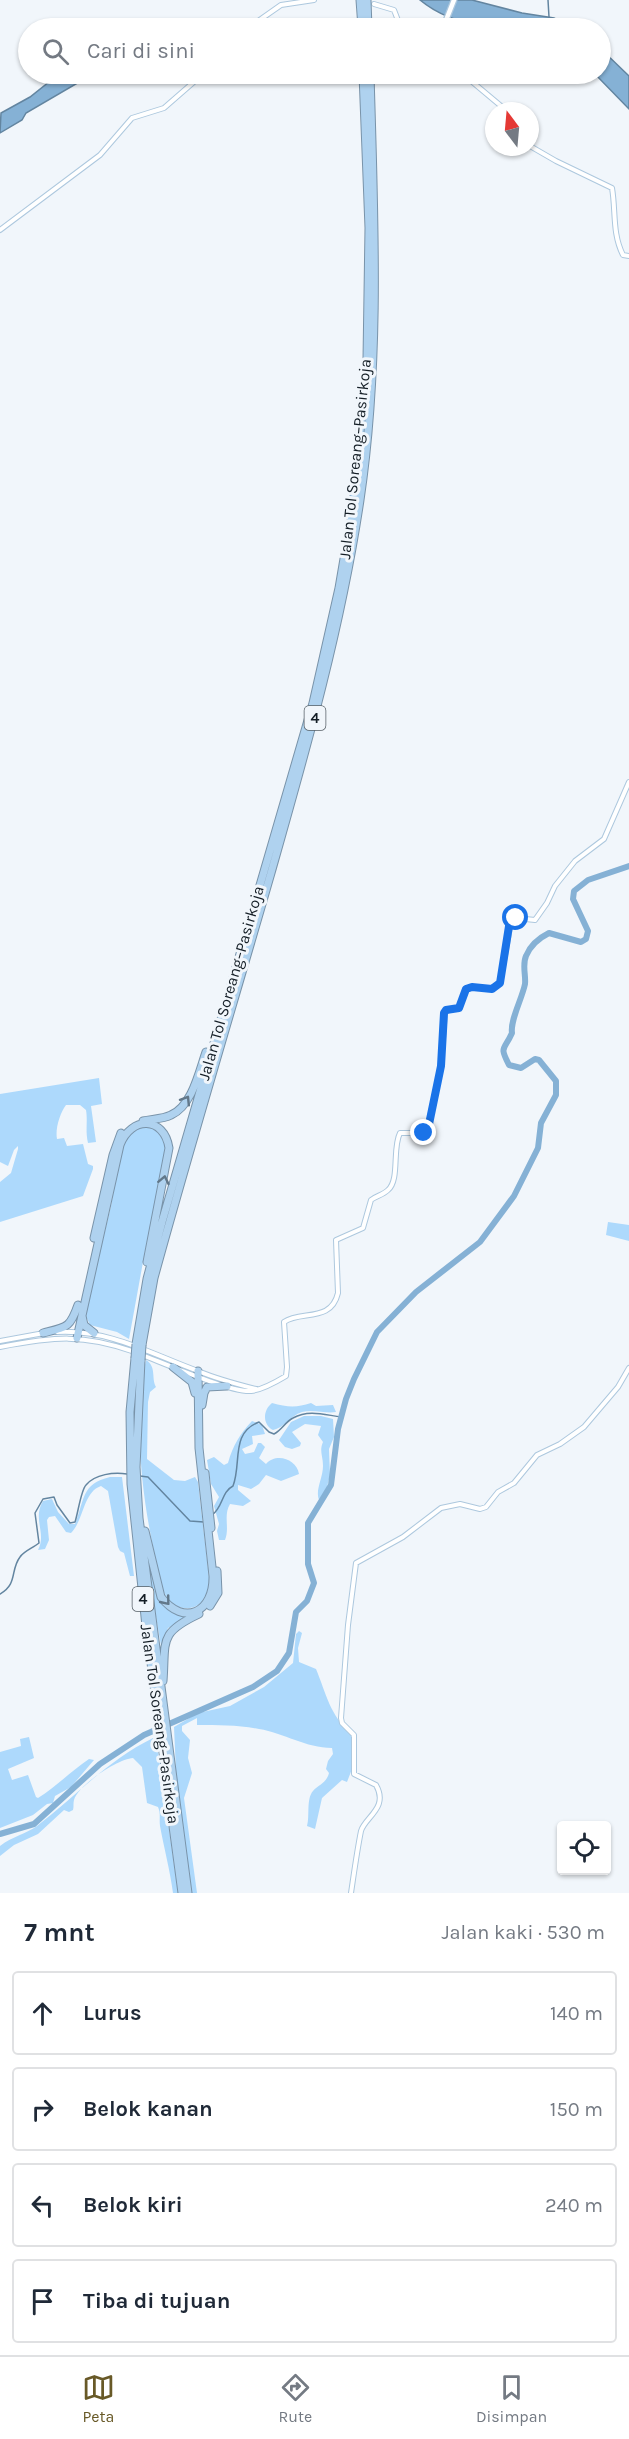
<!DOCTYPE html>
<html lang="id">
<head>
<meta charset="utf-8">
<style>
	:root { --surface:#fff; --page:#f6f6f7; --text:#1f2937; --muted:#747a83; --line:#e0e1e3; --accent:#685927 }
	body { margin:0; font-family:Karla,sans-serif; background:var(--page); color:var(--text) }
	.controls { position:absolute; right:18px; bottom:18px; display:grid; overflow:hidden; border-radius:6px; box-shadow:0 2px 4px #0004 }
	.controls button { width:54px; height:54px; display:grid; place-items:center; padding:0; border:0; border-bottom:2px solid var(--line); background:var(--surface); color:var(--text); font:30px sans-serif }
	.compass { position:absolute; left:485px; top:102px; width:54px; height:54px; border-radius:50%; background:var(--surface); box-shadow:0 2px 4px #0004; rotate:344deg }
	.stop { position:absolute; width:18px; height:18px; margin:-14px; border:4px solid #1a73e8; border-radius:50%; background:#fff }
	.stop.end { background:#1a73e8; border-color:#fff; box-shadow:0 2px 6px #0008 }
	.list { margin:0; padding:0; list-style:none }
	h2 { display:flex; justify-content:space-between; align-items:center; height:78px; margin:0; padding:0 24px; font-size:26px }
	h2 small { font-size:20px; font-weight:400; color:var(--muted) }
	.list li { display:grid; grid-template-columns:39px 1fr auto; gap:18px; align-items:center; box-sizing:border-box; height:84px; margin:0 12px 12px; padding:0 12px; border:2px solid var(--line); border-radius:6px }
	.list b { display:block; font-size:22px; white-space:nowrap }
	.list em { font-size:20px; font-style:normal; color:var(--muted) }
	.icon { flex:none; width:33px; height:33px; fill:none; stroke:currentColor; stroke-width:2; stroke-linecap:round; stroke-linejoin:round }
	.map { position:relative; flex:none; width:629px; height:1893px; overflow:hidden }
	.search { position:absolute; background:var(--surface); box-shadow:0 2px 4px #0004; left:18px; right:18px; top:18px; height:66px; display:flex; align-items:center; gap:15px; box-sizing:border-box; padding:0 21px; border-radius:33px; color:var(--muted); font-size:22px }
	.sheet { height:462px; background:var(--surface) }
	nav { display:flex; justify-content:space-around; align-items:center; box-sizing:border-box; height:84px; border-top:2px solid var(--line); background:var(--surface); font-size:16px; color:var(--muted) }
	nav a { display:grid; justify-items:center; gap:3px }
	nav .on { color:var(--accent) }
	.map>svg:first-child { display:block }
</style>
</head>
<body>
<div class="map">
<svg width="629" height="1893" viewBox="0 0 629 1893">
	<rect width="100%" height="100%" fill="#f1f6fb"/>
	<!-- green -->
	<path fill="#add9fc" d="M 99,1078 L 102,1104 L 91,1106 L 96,1142 L 88,1143 C 85,1130 88,1122 86,1110 L 80,1105 L 66,1105 C 60,1113 55,1129 57,1139 L 64,1138 L 67,1146 L 83,1144 L 88,1164 L 93,1166 L 93,1169 L 83,1196 L 0,1222 L 0,1182 L 11,1173 L 18,1149 L 18,1146 L 14,1150 L 8,1166 L 0,1162 L 0,1094 Z
		M 143,1127 C 158,1128 164,1136 167,1150 L 145,1251 L 129,1339 L 117,1332 L 90,1325 L 85,1314 L 111,1206 L 122,1144 L 133,1130 Z
		M 608,1222 L 629,1225 L 629,1241 L 606,1235 Z
		M 146,1360 C 157,1367 151,1378 156,1387 L 150,1392 L 148,1402 L 147,1459 L 174,1480 L 185,1481 L 195,1477 L 198,1482 L 210,1586 C 206,1597 202,1606 190,1608 C 182,1609 174,1606 169,1600 C 159,1589 158,1571 155,1557 C 143,1500 135,1440 143,1382 C 144,1375 144,1367 146,1360 Z
		M 272,1403 C 287,1407 296,1408 311,1403 L 316,1406 L 333,1405 L 336,1412 C 326,1414 314,1409 302,1412 C 290,1416 284,1428 273,1430 C 262,1424 263,1410 272,1403 Z
		M 304,1416 L 321,1416 L 333,1419 L 334,1437 L 329,1449 L 330,1475 L 327,1487 L 319,1500 C 315,1490 323,1478 323,1466 C 323,1456 319,1451 323,1442 L 318,1435 L 321,1426 L 305,1424 L 292,1432 L 301,1443 L 300,1446 L 292,1449 L 285,1447 L 279,1440 L 291,1422 Z
		M 252,1421 L 262,1425 L 265,1434 L 252,1436 L 253,1444 L 242,1449 L 245,1454 L 254,1452 L 258,1443 L 261,1443 L 265,1447 L 259,1458 L 266,1464 C 276,1452 297,1459 299,1474 L 281,1481 L 266,1475 L 259,1484 L 251,1489 L 238,1485 L 238,1490 L 251,1501 L 243,1506 L 230,1504 C 223,1516 230,1528 225,1540 L 219,1540 L 217,1531 L 219,1524 L 214,1506 L 219,1497 L 211,1484 L 207,1460 L 214,1457 L 224,1465 L 228,1463 C 233,1445 240,1434 252,1421 Z
		M 110,1477 L 122,1477 L 134,1576 L 130,1576 L 124,1553 L 120,1551 L 118,1547 L 108,1491 L 101,1486 C 83,1492 84,1520 71,1533 L 66,1532 L 55,1516 L 49,1517 L 47,1520 L 49,1540 L 45,1549 L 38,1550 C 47,1533 32,1519 43,1501 L 52,1499 L 58,1512 L 69,1524 L 75,1524 C 85,1499 81,1484 110,1477 Z
		M 147,1563 C 150,1567 151,1574 153,1581 C 159,1606 167,1614 192,1616 L 168,1628 L 161,1646 Z
		M 299,1631 L 302,1633 L 298,1648 L 299,1662 L 316,1669 C 326,1693 330,1716 351,1733 L 352,1769 L 347,1782 L 342,1780 L 322,1798 L 315,1829 L 307,1826 C 310,1816 306,1799 313,1791 C 319,1784 326,1784 329,1773 L 326,1769 L 328,1761 L 333,1754 L 332,1748 C 306,1748 284,1733 259,1729 C 238,1725 219,1725 197,1725 L 197,1718 L 182,1726 L 182,1731 L 190,1740 L 188,1758 L 192,1773 L 184,1798 L 197,1893 L 192,1893 L 176,1772 L 174,1727 L 198,1713 L 230,1706 L 264,1687 L 293,1663 L 296,1634 Z
		M 29,1737 L 34,1758 L 8,1769 L 12,1780 L 28,1775 L 36,1797 L 38,1798 C 56,1787 71,1771 89,1759 L 94,1760 L 71,1787 L 55,1796 L 53,1803 L 47,1804 L 33,1815 L 0,1828 L 0,1752 L 21,1746 L 20,1739 Z
		M 153,1738 L 158,1751 L 178,1893 L 173,1893 C 170,1870 164,1848 160,1826 C 159,1819 161,1814 158,1807 L 147,1803 L 142,1767 L 133,1758 C 118,1759 78,1785 74,1800 C 73,1803 74,1807 73,1810 L 69,1812 L 64,1810 L 38,1834 L 14,1845 L 0,1856 L 0,1846 C 13,1836 26,1834 37,1826 C 76,1796 108,1760 153,1738 Z"/>
	<!-- water -->
	<path fill="#85b1d5" stroke="#6385a0" stroke-width="1.5" d="M 420,0 L 472,0 L 522,13 L 554,18 L 573,28 C 522,28 462,35 420,0 Z
		M 601,49 L 629,76 L 629,109 L 595,74 L 600,74 Z
		M 59,74 L 93,74 L 26,113 L 22,120 L 0,133 L 1,113 L 30,97 Z"/>
	<g fill="none" stroke-linecap="round" stroke-linejoin="round">
		<!-- stream -->
		<path stroke="#6385a0" stroke-width="1.5" d="M 548,0 L 549,17
			M 140,1476 L 148,1477 L 190,1521 L 204,1522
			M 212,1515 C 223,1508 221,1492 233,1486 C 242,1463 230,1433 259,1422 L 269,1432 L 274,1434 C 282,1430 285,1422 293,1418 C 309,1409 325,1415 341,1417
			M 0,1594 C 18,1584 10,1570 20,1557 C 24,1551 33,1548 39,1543 L 35,1513 L 43,1499 L 54,1497 L 57,1505 L 70,1523 L 75,1522 C 78,1513 81,1490 86,1485 C 95,1474 114,1472 127,1474"/>
		<!-- river -->
		<path stroke="#85b1d5" stroke-width="6" d="M 0,1834 L 34,1824 L 100,1764 L 144,1735 L 253,1687 L 277,1671 L 289,1653 L 296,1612 L 307,1601 L 314,1583 L 308,1564 L 308,1523 L 331,1485 L 338,1429 L 346,1399 L 354,1379 L 377,1332 L 416,1292 L 480,1242 L 514,1196 L 538,1148 L 541,1123 L 556,1095 L 556,1081 L 539,1060 L 535,1059 L 521,1068 L 509,1065 C 499,1045 504,1051 512,1033 C 510,1020 522,999 525,984 C 526,975 522,965 526,956 C 530,946 539,938 549,933 L 581,942 L 586,939 L 588,931 L 573,899 L 574,891 L 588,880 L 629,866"/>
		<!-- tertiary casing -->
		<g stroke="#adc8de" stroke-width="6">
			<path id="tertiary" d="M 374,4 L 394,10 L 399,23 L 408,28
				M 248,28 L 281,5 L 314,0
				M 467,74 L 470,80 L 507,111
				M 530,146 L 556,161 L 612,188 C 616,211 612,233 623,255 L 629,256
				M 0,230 L 100,155 L 132,118 L 164,108 L 203,74
				M 57,1332 C 109,1329 151,1354 198,1371 C 217,1379 236,1384 256,1389
				M 0,1341 L 44,1333
				M 0,1347 C 53,1337 83,1333 135,1352
				M 142,1355 C 163,1363 232,1393 251,1391 C 261,1390 276,1382 286,1376 L 287,1367 L 284,1322 C 301,1310 331,1323 338,1293 L 336,1240 L 363,1228 L 371,1200 C 376,1196 383,1195 388,1190 C 400,1180 392,1148 400,1133 L 423,1133 L 427,1131 L 441,1066 L 445,1011 L 459,1008 L 466,989 L 472,987 L 492,989 L 500,983 L 511,922 L 516,918 L 535,920 L 547,903 L 555,886 L 575,861 L 604,839 L 629,782
				M 351,1893 C 354,1873 357,1851 361,1831 C 365,1817 389,1808 376,1785 L 354,1774 L 354,1735 L 342,1723 L 341,1718 L 348,1625 L 356,1563 L 403,1537 L 441,1508 L 460,1504 L 480,1509 L 486,1507 L 498,1492 L 514,1483 L 537,1455 L 560,1444 L 584,1427 L 618,1387 L 629,1368"/>
		</g>
		<!-- secondary casing -->
		<g stroke="#adc8de" stroke-width="7">
			<path id="secondary" d="M 443,28 L 454,0"/>
		</g>
		<!-- motorway casing -->
		<g stroke="#7993a9" stroke-width="9">
			<path id="motorway" d="M 360,0 L 362,28
				M 367,0 L 368,28
				M 143,1121 C 152,1119 163,1119 171,1115 C 192,1106 199,1072 206,1052
				M 94,1238 L 113,1155 L 121,1133
				M 82,1316 L 84,1325 L 94,1333
				M 43,1333 C 67,1327 70,1328 78,1305
				M 77,1338 L 120,1145 C 131,1116 164,1116 169,1148 L 147,1262
				M 136,1344 L 147,1279 L 162,1222 L 313,703 L 339,588 L 353,506 L 367,359 L 369,228 L 363,74
				M 142,1345 L 154,1278 C 191,1143 232,1008 271,873 C 306,750 341,628 360,500 C 381,359 374,216 370,74
				M 135,1358 L 130,1412 L 131,1484 L 146,1626 L 182,1893
				M 141,1360 L 136,1467 L 139,1518 L 188,1893
				M 173,1367 L 192,1382 L 195,1393
				M 202,1405 L 204,1393 L 207,1387 L 227,1386
				M 205,1473 L 211,1528
				M 145,1531 L 161,1597 C 184,1627 214,1612 213,1576 L 199,1448 L 198,1371
				M 210,1606 L 218,1593 L 217,1571
				M 163,1681 C 166,1641 158,1633 199,1614"/>
		</g>
		<!-- tertiary -->
		<use href="#tertiary" stroke="#fff" stroke-width="4"/>
		<!-- secondary -->
		<use href="#secondary" stroke="#fff" stroke-width="4.5"/>
		<!-- motorway -->
		<use href="#motorway" stroke="#afd2ef" stroke-width="7"/>
		<!-- motorway-bridge casing -->
		<g stroke="#7993a9" stroke-width="9" stroke-linecap="butt">
			<path id="motorway-bridge" d="M 135,1358 L 136,1344
				M 141,1360 L 142,1345"/>
		</g>
		<!-- motorway-bridge -->
		<use href="#motorway-bridge" stroke="#afd2ef" stroke-width="7"/>
	</g>
	<!-- one-way arrows -->
	<defs><path id="oneway-chevron" d="M-2-3.5L2.5 0L-2 3.5" fill="none" stroke-width="1.6" stroke-linecap="round" stroke-linejoin="round" transform="scale(1.5)"/></defs>
	<g stroke="#62788a">
		<use href="#oneway-chevron" transform="translate(186 1100) rotate(-58)"/>
		<use href="#oneway-chevron" transform="translate(164 1180) rotate(-78)"/>
		<use href="#oneway-chevron" transform="translate(166 1601) rotate(51)"/>
	</g>
	<g fill="none" stroke-linecap="round" stroke-linejoin="round">
		<!-- route -->
		<path stroke="#1a73e8" stroke-width="8" d="M 424,1133 L 428,1129 L 441,1066 L 444,1013 L 446,1010 L 459,1008 L 466,989 L 472,987 L 492,989 L 500,983 L 509,926 L 512,920 L 516,918"/>
	</g>
	<g text-anchor="middle" dominant-baseline="central" stroke-width="6" stroke-linejoin="round" paint-order="stroke">
		<!-- shield labels -->
		<g fill="#f1f6fb" stroke="#565f66" stroke-width="1.5">
			<rect x="304.5" y="706" width="21" height="24" rx="4.5"/>
			<rect x="132.5" y="1587" width="21" height="24" rx="4.5"/>
		</g>
		<g font-size="15" font-weight="bold" fill="#141e26">
			<text x="315" y="718">4</text>
			<text x="143" y="1599">4</text>
		</g>
		<!-- street labels -->
		<g font-size="16" fill="#141e26" stroke="#f1f6fb">
			<text transform="translate(355 459) rotate(-84)">Jalan Tol Soreang–Pasirkoja</text>
			<text transform="translate(231 983) rotate(-74)">Jalan Tol Soreang–Pasirkoja</text>
			<text transform="translate(160 1724) rotate(82)">Jalan Tol Soreang–Pasirkoja</text>
		</g>
	</g>
</svg>
<div class="controls">
<button><svg class="icon" aria-label="locate" viewBox="0 0 24 24"><circle cx="12" cy="12" r="6"/><path d="M12 2v4M12 18v4M2 12h4M18 12h4"/></svg></button>
</div>
<svg class="compass" viewBox="-18 -18 36 36"><path d="M0-13l5 13h-10z" fill="#e53935"/><path d="M0 13l5-13h-10z" fill="#747a83"/></svg>
<div class="stop" style="left:516px;top:918px"></div>
<div class="stop end" style="left:424px;top:1133px"></div>
<div class="search"><svg class="icon" aria-label="search" viewBox="0 0 24 24"><circle cx="10" cy="10" r="6"/><path d="M15 15l6 6"/></svg>Cari di sini</div>
</div>
<section class="sheet">
<h2>7 mnt<small>Jalan kaki · 530 m</small></h2>
<ul class="list">
<li><svg class="icon" aria-label="ahead" viewBox="0 0 24 24"><path d="M12 20V5M6 11l6-6 6 6"/></svg><div><b>Lurus</b></div><em>140 m</em></li>
<li><svg class="icon" aria-label="right" viewBox="0 0 24 24"><path d="M7 20v-9h11M14 6l5 5-5 5"/></svg><div><b>Belok kanan</b></div><em>150 m</em></li>
<li><svg class="icon" aria-label="left" viewBox="0 0 24 24"><path d="M17 20v-9H6M10 6l-5 5 5 5"/></svg><div><b>Belok kiri</b></div><em>240 m</em></li>
<li><svg class="icon" aria-label="arrive" viewBox="0 0 24 24"><path d="M6 21V4h12l-3 4 3 4H6"/></svg><div><b>Tiba di tujuan</b></div></li>
</ul>
</section>
<nav>
<a class="on"><svg class="icon" aria-label="map" viewBox="0 0 24 24"><path d="M3 6l6-2 6 2 6-2v14l-6 2-6-2-6 2zM9 4v14M15 6v14"/></svg>Peta</a>
<a><svg class="icon" aria-label="directions" viewBox="0 0 24 24"><path d="M12 3l9 9-9 9-9-9zM9 14v-3h6M13 9l2 2-2 2"/></svg>Rute</a>
<a><svg class="icon" aria-label="saved" viewBox="0 0 24 24"><path d="M7 4h10v16l-5-4-5 4z"/></svg>Disimpan</a>
</nav>
</body>
</html>
